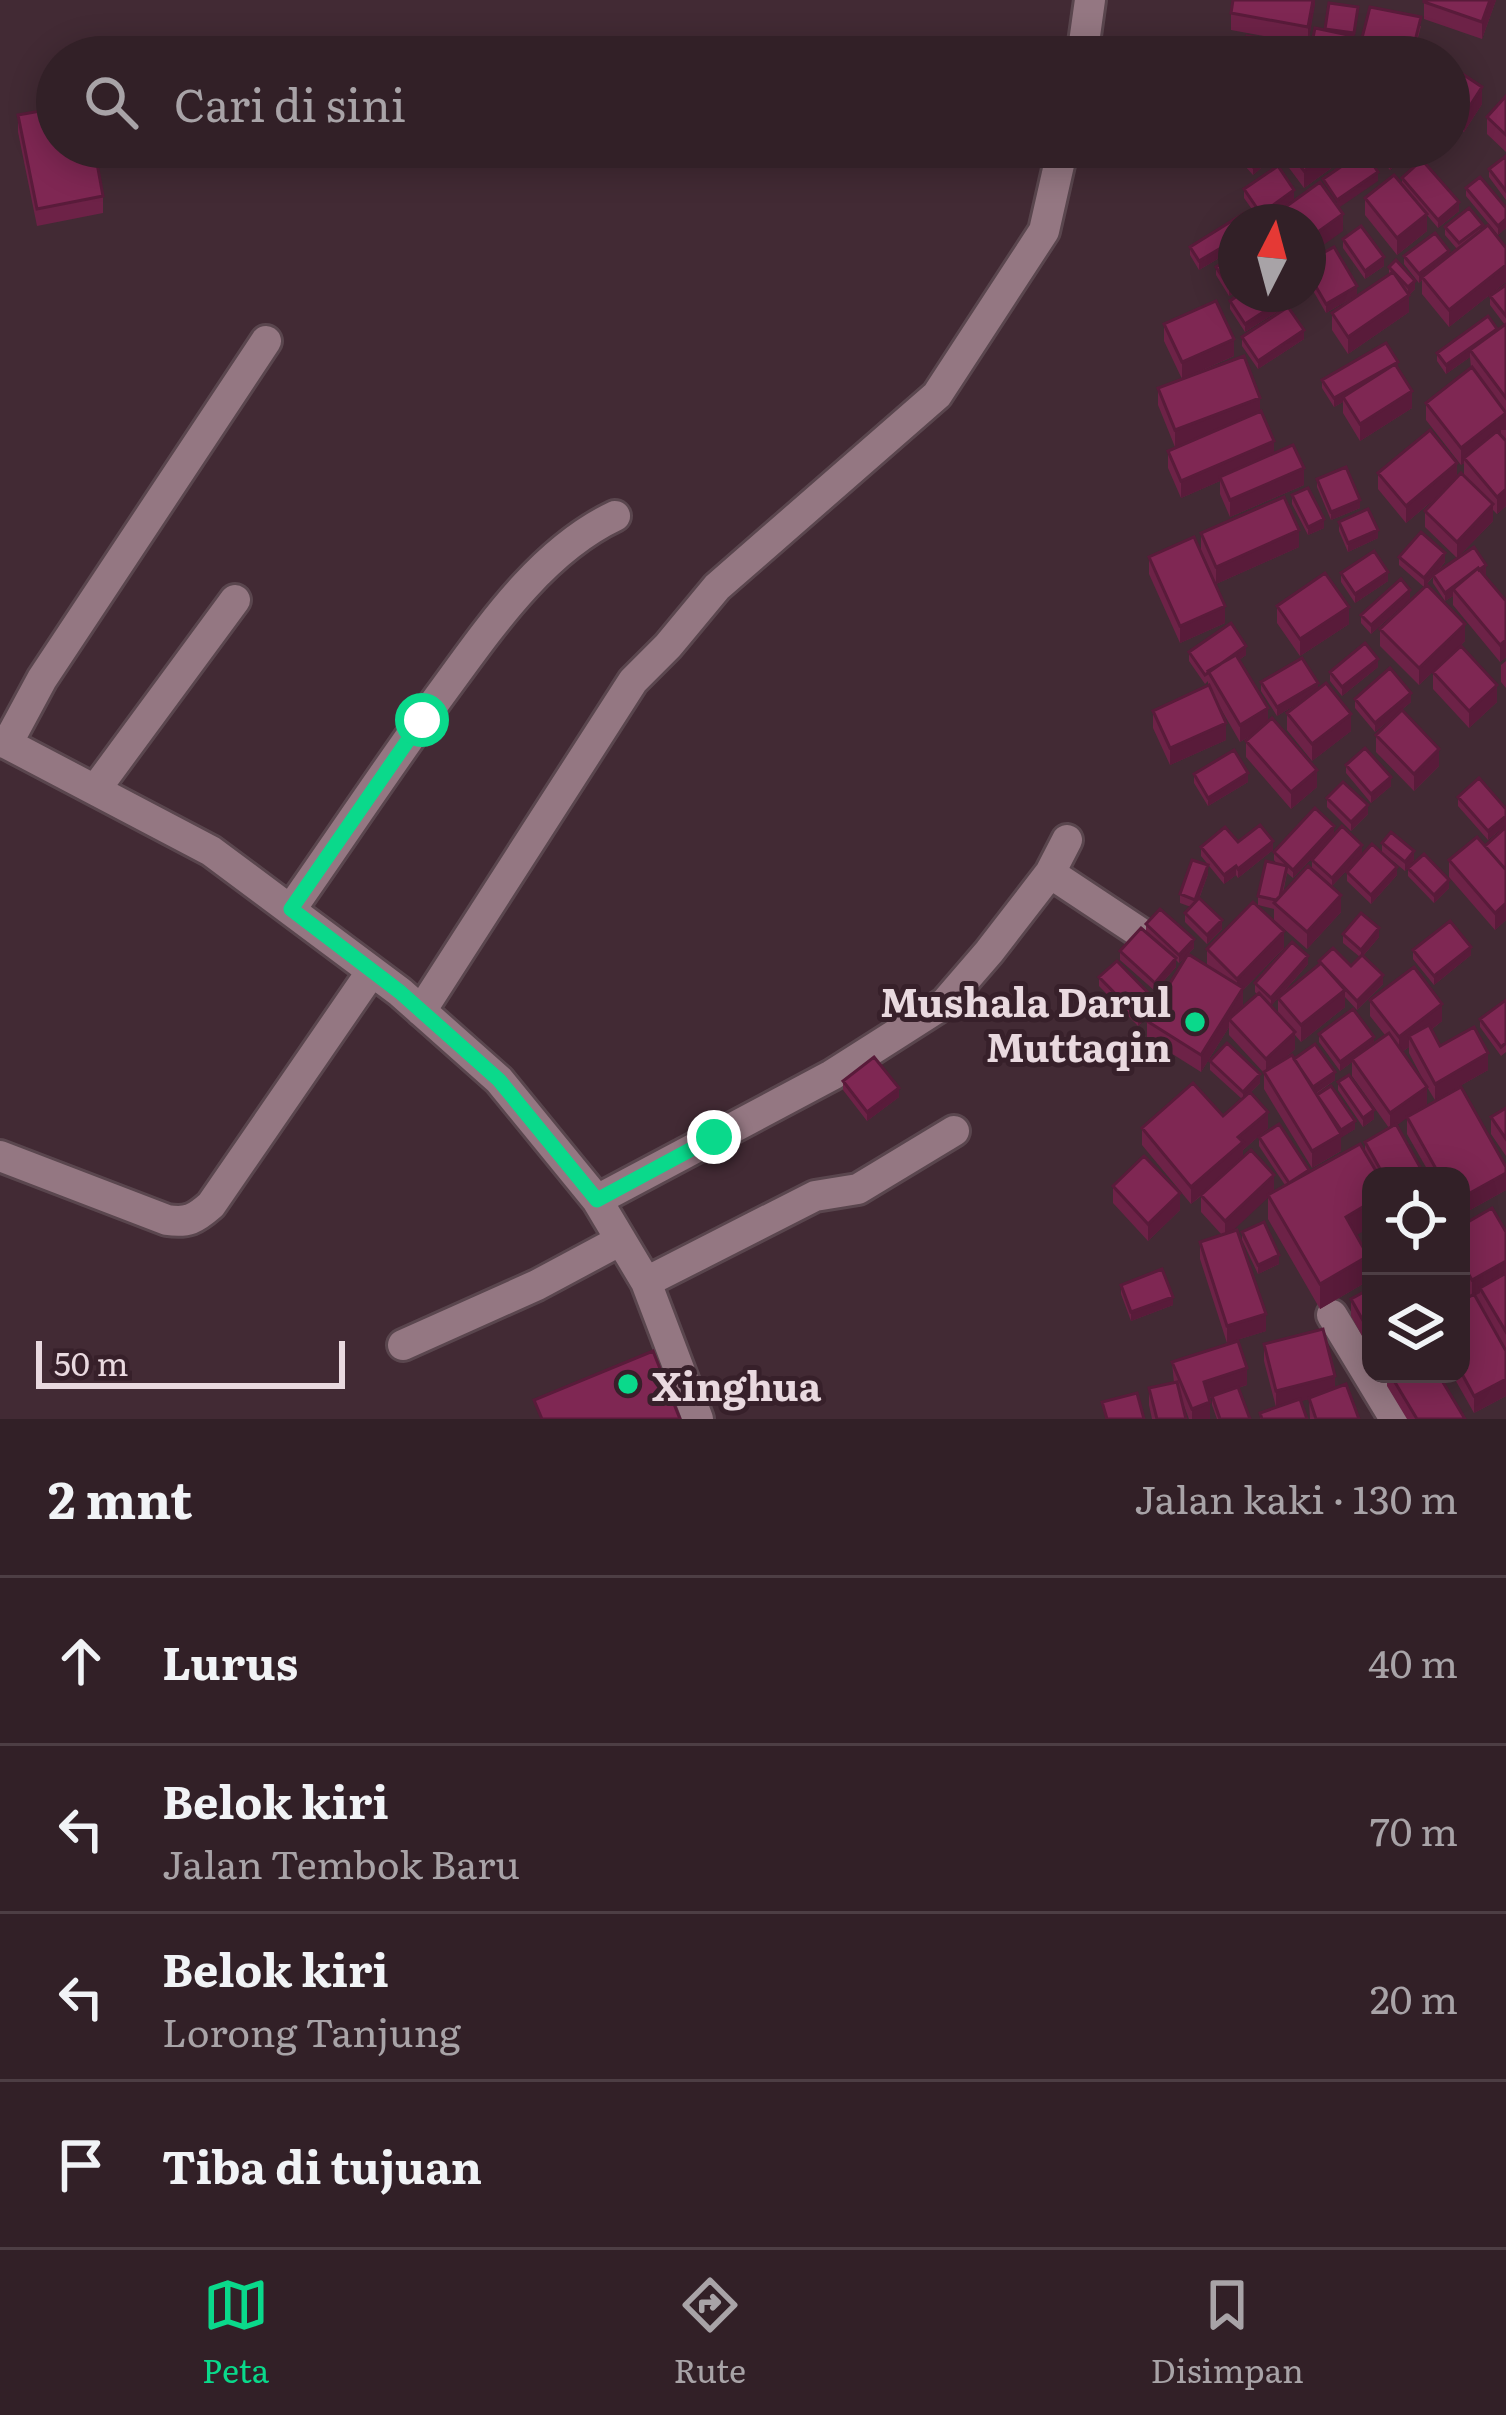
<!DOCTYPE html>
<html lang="id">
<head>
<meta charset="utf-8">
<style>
	:root { --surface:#322027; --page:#3d2d33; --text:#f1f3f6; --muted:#a8a3a7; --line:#4d3e44; --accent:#0ad98b }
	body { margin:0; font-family:Literata,serif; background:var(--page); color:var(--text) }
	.controls { position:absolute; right:36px; bottom:36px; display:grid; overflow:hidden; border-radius:24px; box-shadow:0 6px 30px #0003 }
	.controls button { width:108px; height:108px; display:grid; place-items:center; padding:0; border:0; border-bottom:3px solid var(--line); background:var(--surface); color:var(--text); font:60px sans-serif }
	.compass { position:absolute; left:1218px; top:204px; width:108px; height:108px; border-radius:50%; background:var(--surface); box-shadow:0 6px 30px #0003; rotate:6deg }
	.scale { position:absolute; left:36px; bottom:30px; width:309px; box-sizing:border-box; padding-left:12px; border:6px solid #e9d9df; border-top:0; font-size:33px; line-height:42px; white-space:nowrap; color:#e9d9df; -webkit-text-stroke:9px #37202a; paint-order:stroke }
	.stop { position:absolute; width:36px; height:36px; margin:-27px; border:9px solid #0ad98b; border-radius:50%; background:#fff }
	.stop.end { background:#0ad98b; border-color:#fff; box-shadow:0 3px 12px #0008 }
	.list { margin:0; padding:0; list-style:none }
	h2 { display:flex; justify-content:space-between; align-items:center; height:156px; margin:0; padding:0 48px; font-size:51px }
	h2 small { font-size:39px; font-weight:400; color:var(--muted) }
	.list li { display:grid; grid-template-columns:78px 1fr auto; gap:36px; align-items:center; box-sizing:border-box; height:168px; padding:0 48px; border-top:3px solid var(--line) }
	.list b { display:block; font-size:45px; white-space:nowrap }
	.list p { margin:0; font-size:39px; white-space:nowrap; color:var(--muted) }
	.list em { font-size:39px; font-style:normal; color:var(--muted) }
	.icon { flex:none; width:66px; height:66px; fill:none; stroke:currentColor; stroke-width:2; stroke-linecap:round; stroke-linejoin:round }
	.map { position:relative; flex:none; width:1506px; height:1419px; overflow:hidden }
	.search { position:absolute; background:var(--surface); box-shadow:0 6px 30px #0003; left:36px; right:36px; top:36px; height:132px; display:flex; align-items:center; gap:30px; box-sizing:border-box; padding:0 42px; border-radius:66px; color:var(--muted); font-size:45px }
	.sheet { height:828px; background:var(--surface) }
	nav { display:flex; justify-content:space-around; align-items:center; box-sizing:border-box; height:168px; border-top:3px solid var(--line); background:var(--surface); font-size:33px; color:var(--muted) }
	nav a { display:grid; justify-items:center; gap:6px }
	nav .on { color:var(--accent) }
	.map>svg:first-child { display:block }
</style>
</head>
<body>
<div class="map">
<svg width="1506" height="1419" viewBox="0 0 1506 1419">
	<rect width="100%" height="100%" fill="#422a34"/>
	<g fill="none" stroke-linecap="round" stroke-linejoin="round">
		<!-- street casing -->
		<g stroke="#5a464e" stroke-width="36">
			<path id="street" d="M 1082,57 L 1090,0
				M 0,740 L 211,851 L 400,992 L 499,1080 L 597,1200 L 646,1282 L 698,1419
				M 7,744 L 42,679 L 266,341
				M 95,790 L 235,600
				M 1050,873 L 1145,936
				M 291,909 C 340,839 388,767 438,698 C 486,633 539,552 615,516
				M 421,1011 L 633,681 L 668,646 L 717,587 L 937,395 L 1044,231 L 1063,147
				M 0,1156 L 167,1220 C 188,1223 195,1219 211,1205 L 372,971
				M 597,1200 L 832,1075 L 945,1003 L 989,952 L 1050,873 L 1067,840
				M 646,1282 L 815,1196 L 858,1189 L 954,1131
				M 1332,1315 L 1395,1419
				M 403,1345 L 537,1285 L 621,1240"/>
		</g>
		<!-- street -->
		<use href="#street" stroke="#947782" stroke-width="30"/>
	</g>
	<!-- wall -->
	<path fill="#6d2247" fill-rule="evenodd" d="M 1315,0 L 1308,44 L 1231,30 L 1231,13 Z
		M 1424,0 L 1496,0 L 1482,39 L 1424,19 Z
		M 1421,26 L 1413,57 L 1362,47 L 1362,38 Z
		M 1449,65 L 1482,104 L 1464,132 L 1449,122 Z
		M 1506,96 L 1506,152 L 1487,134 L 1487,117 Z
		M 18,115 L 103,196 L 103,213 L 37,226 L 18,132 Z
		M 1228,147 L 1341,147 L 1341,161 L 1304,188 L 1278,153 L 1253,175 Z
		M 1370,147 L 1413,147 L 1413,149 L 1390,170 Z
		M 1506,156 L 1506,200 L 1489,177 L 1489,169 Z
		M 1402,178 L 1459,211 L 1438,228 L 1427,215 L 1427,231 L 1397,255 L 1365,215 L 1365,198 L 1402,184 Z
		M 1466,188 L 1506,208 L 1506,228 L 1498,235 L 1466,196 Z
		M 1244,189 L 1294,199 L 1261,222 L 1244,198 Z
		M 1236,222 L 1236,248 L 1199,270 L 1190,255 L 1190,247 Z
		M 1445,227 L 1483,229 L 1506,248 L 1506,282 L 1449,327 L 1422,294 L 1422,280 L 1419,283 L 1404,264 L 1404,256 L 1449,255 L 1457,249 L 1445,235 Z
		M 1343,239 L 1384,266 L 1365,279 L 1343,248 Z
		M 1236,254 L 1236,292 L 1229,296 L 1216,275 L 1216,267 Z
		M 1308,261 L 1357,295 L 1326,313 L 1308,282 Z
		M 1389,267 L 1415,289 L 1409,295 L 1409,312 L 1348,354 L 1332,330 L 1332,313 L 1389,275 Z
		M 1506,285 L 1506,506 L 1497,514 L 1493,510 L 1493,521 L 1457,558 L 1425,527 L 1425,511 L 1443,492 L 1406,523 L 1378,489 L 1378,473 L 1457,477 L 1464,475 L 1464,463 L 1461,465 L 1426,420 L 1426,403 L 1471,368 L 1470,357 L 1446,374 L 1437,361 L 1437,353 L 1497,330 L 1505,325 L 1490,305 L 1490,296 Z
		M 1299,294 L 1299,298 L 1245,332 L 1230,309 L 1230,301 Z
		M 1164,324 L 1234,356 L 1183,379 L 1260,412 L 1274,453 L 1304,485 L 1230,517 L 1220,494 L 1220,481 L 1181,498 L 1168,468 L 1168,451 L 1202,436 L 1175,447 L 1158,405 L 1158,388 L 1182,379 L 1164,341 Z
		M 1242,337 L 1304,339 L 1258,369 L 1242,346 Z
		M 1398,368 L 1412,408 L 1360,441 L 1343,413 L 1343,402 L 1334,407 L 1322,388 L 1322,380 Z
		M 1317,479 L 1360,508 L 1331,520 L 1317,487 Z
		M 1292,495 L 1324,528 L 1308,535 L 1292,504 Z
		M 1339,522 L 1378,538 L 1348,552 L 1339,531 Z
		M 1201,533 L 1299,547 L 1216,584 L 1201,550 Z
		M 1149,557 L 1225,623 L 1180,643 L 1149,574 Z
		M 1399,557 L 1445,562 L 1437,572 L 1486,574 L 1484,575 L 1506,601 L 1506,657 L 1500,662 L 1453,605 L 1453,596 L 1445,601 L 1433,583 L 1433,577 L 1424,587 L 1399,565 Z
		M 1341,573 L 1388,581 L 1355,603 L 1341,582 Z
		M 1410,599 L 1371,634 L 1361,623 L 1361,615 Z
		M 1277,606 L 1349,624 L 1300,656 L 1277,623 Z
		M 1380,629 L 1465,641 L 1419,685 L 1380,646 Z
		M 1189,652 L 1246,655 L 1239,660 L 1268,721 L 1317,787 L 1291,809 L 1246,757 L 1246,741 L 1254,734 L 1240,742 L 1217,702 L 1226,740 L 1170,765 L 1153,728 L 1153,711 L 1208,685 L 1208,681 L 1205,684 L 1189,661 Z
		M 1506,661 L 1506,688 L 1501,682 L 1501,665 Z
		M 1378,667 L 1342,696 L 1330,681 L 1330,672 Z
		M 1433,672 L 1497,702 L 1469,728 L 1433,689 Z
		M 1261,682 L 1318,690 L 1351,731 L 1312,761 L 1287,730 L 1287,713 L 1308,697 L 1277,716 L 1261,691 Z
		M 1355,699 L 1411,702 L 1375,732 L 1355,708 Z
		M 1376,735 L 1439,766 L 1414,791 L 1376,752 Z
		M 1346,765 L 1391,786 L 1371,803 L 1346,773 Z
		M 1194,774 L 1248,782 L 1208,806 L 1194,783 Z
		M 1458,797 L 1506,809 L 1506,825 L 1488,840 L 1458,806 Z
		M 1327,798 L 1368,814 L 1351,831 L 1327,807 Z
		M 1506,827 L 1506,920 L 1495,930 L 1449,877 L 1449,860 L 1485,846 Z
		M 1334,835 L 1293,878 L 1287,873 L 1283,893 L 1341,912 L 1307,949 L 1274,920 L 1274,909 L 1258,905 L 1258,896 L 1277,864 L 1274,860 L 1274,852 Z
		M 1238,842 L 1273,850 L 1238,878 L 1236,875 L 1224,884 L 1201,856 L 1201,847 Z
		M 1382,843 L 1414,860 L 1405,871 L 1382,852 Z
		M 1362,854 L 1332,886 L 1312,868 L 1312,860 Z
		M 1408,868 L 1449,888 L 1434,903 L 1408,876 Z
		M 1347,872 L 1397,875 L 1371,904 L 1347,881 Z
		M 1208,874 L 1199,899 L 1222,929 L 1207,944 L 1185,922 L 1185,913 L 1191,907 L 1180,903 L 1180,894 Z
		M 1146,924 L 1194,948 L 1179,963 L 1176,960 L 1176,967 L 1155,991 L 1120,960 L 1120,951 L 1146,933 Z
		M 1343,934 L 1379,937 L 1363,956 L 1383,984 L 1357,1010 L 1345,997 L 1345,1007 L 1301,1042 L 1295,1035 L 1295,1049 L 1281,1062 L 1294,1059 L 1335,1080 L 1316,1094 L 1355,1129 L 1341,1137 L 1341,1151 L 1312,1168 L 1264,1089 L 1264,1073 L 1229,1035 L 1229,1027 L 1201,1072 L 1147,1038 L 1147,1021 L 1151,1014 L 1138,1026 L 1099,986 L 1099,977 L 1156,1006 L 1207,966 L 1207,949 L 1284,948 L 1243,990 L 1243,1005 L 1241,1009 L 1257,994 L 1255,992 L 1255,983 L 1308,964 L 1281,995 L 1319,965 L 1319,961 L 1351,966 L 1360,957 L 1343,943 ZM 1278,998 L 1278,1014 L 1271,1006 Z
		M 1413,950 L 1471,955 L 1434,985 L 1413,959 Z
		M 1370,1000 L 1442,1021 L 1431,1030 L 1440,1046 L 1488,1070 L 1435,1100 L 1427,1087 L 1427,1104 L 1409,1116 L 1506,1190 L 1461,1215 L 1461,1176 L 1431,1176 L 1407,1134 L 1407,1117 L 1397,1125 L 1425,1176 L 1371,1176 L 1356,1235 L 1368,1281 L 1320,1309 L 1268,1219 L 1268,1197 L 1231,1231 L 1266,1331 L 1227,1343 L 1200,1259 L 1200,1242 L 1222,1235 L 1201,1212 L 1201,1196 L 1191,1204 L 1142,1145 L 1142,1128 L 1223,1116 L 1242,1099 L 1210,1070 L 1210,1061 L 1260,1083 L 1251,1092 L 1268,1128 L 1243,1150 L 1243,1157 L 1274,1192 L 1285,1185 L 1259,1146 L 1259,1137 L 1309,1172 L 1365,1152 L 1365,1142 L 1389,1128 L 1352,1076 L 1352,1062 L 1340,1071 L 1319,1042 L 1319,1034 L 1374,1043 L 1385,1035 L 1370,1016 ZM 1409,1047 L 1409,1053 L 1427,1087 L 1402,1052 Z
		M 1506,1000 L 1506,1052 L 1501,1056 L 1480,1027 L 1480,1019 Z
		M 843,1081 L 899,1097 L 867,1121 L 843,1090 Z
		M 1338,1082 L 1374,1119 L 1363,1127 L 1338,1090 Z
		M 1506,1108 L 1506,1156 L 1491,1134 L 1491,1117 Z
		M 1113,1186 L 1180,1210 L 1148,1241 L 1113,1203 Z
		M 1461,1226 L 1506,1232 L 1506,1349 L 1487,1318 L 1506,1351 L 1506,1396 L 1474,1413 L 1452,1374 L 1461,1374 L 1471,1296 L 1461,1278 Z
		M 1242,1232 L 1279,1264 L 1258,1274 L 1242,1240 Z
		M 1121,1285 L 1173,1305 L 1131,1321 L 1121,1294 Z
		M 1371,1288 L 1371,1352 L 1351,1316 L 1351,1299 Z
		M 1264,1344 L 1335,1388 L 1359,1419 L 1310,1419 L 1309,1399 L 1300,1401 L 1307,1419 L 1260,1419 L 1260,1413 L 1276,1407 L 1264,1361 Z
		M 1172,1362 L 1247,1385 L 1238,1388 L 1250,1419 L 1217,1419 L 1212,1405 L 1212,1397 L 1209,1398 L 1210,1419 L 1189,1419 L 1183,1403 L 1186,1419 L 1152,1419 L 1149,1405 L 1149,1388 L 1174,1383 Z
		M 1387,1374 L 1438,1374 L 1465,1419 L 1407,1419 L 1387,1386 Z"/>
	<!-- shaded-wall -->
	<path fill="#591b3a" d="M 1313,0 L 1315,0 L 1315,5 L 1308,44 L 1308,27 Z
		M 1490,0 L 1496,0 L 1482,39 L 1482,22 Z
		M 1482,87 L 1482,104 L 1464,132 L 1464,115 Z
		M 1275,147 L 1278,147 L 1278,153 L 1253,175 L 1253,167 Z
		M 1337,147 L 1341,147 L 1341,161 L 1304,188 L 1304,171 Z
		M 1405,147 L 1413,147 L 1413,149 L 1390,170 L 1390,161 Z
		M 1378,172 L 1378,181 L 1337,209 L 1337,200 Z
		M 1294,190 L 1294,199 L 1261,222 L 1261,214 Z
		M 1459,202 L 1459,211 L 1438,228 L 1438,220 Z
		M 1343,214 L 1343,231 L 1308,256 L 1308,239 Z
		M 1427,214 L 1427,231 L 1397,255 L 1397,238 Z
		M 1506,219 L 1506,228 L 1498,235 L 1498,226 Z
		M 1236,239 L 1236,248 L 1199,270 L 1199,261 Z
		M 1449,251 L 1449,260 L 1422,277 L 1422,280 L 1419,283 L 1419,274 Z
		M 1384,257 L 1384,266 L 1365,279 L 1365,271 Z
		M 1506,265 L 1506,282 L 1449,327 L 1449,310 Z
		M 1415,281 L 1415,289 L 1408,296 L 1408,287 Z
		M 1236,283 L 1236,292 L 1229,296 L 1229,287 Z
		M 1357,286 L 1357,295 L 1326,313 L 1326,304 Z
		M 1291,294 L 1299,294 L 1299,298 L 1245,332 L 1245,324 Z
		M 1409,295 L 1409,312 L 1348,354 L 1348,337 Z
		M 1497,329 L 1470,350 L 1470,357 L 1446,374 L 1446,365 Z
		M 1304,330 L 1304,339 L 1258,369 L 1258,361 Z
		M 1234,339 L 1234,356 L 1182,379 L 1182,362 Z
		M 1398,362 L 1398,370 L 1343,397 L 1343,402 L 1334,407 L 1334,398 Z
		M 1412,391 L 1412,408 L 1360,441 L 1360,424 Z
		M 1260,398 L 1260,414 L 1175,447 L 1175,430 Z
		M 1506,413 L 1506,430 L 1501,430 L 1501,434 L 1467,461 L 1464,458 L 1464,463 L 1461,465 L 1461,448 Z
		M 1274,441 L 1274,458 L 1220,477 L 1220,481 L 1181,498 L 1181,481 Z
		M 1457,463 L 1457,480 L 1406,523 L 1406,506 Z
		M 1304,468 L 1304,485 L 1230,517 L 1230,500 Z
		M 1506,489 L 1506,506 L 1497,514 L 1497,497 Z
		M 1360,500 L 1360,508 L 1331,520 L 1331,512 Z
		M 1493,504 L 1493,521 L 1457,558 L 1457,542 Z
		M 1324,519 L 1324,528 L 1308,535 L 1308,527 Z
		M 1299,530 L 1299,547 L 1216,584 L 1216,567 Z
		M 1378,530 L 1378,538 L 1348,552 L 1348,543 Z
		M 1445,553 L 1445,562 L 1424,587 L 1424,578 Z
		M 1486,565 L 1486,574 L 1457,594 L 1453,589 L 1453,596 L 1445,601 L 1445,593 Z
		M 1388,572 L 1388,581 L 1355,603 L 1355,594 Z
		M 1410,590 L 1410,599 L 1371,634 L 1371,625 Z
		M 1225,606 L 1225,623 L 1180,643 L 1180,626 Z
		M 1349,607 L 1349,624 L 1300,656 L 1300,639 Z
		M 1465,624 L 1465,641 L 1419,685 L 1419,668 Z
		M 1506,640 L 1506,657 L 1500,662 L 1500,645 Z
		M 1246,646 L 1246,655 L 1213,678 L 1209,672 Z
		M 1378,659 L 1378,667 L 1342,696 L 1342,687 Z
		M 1318,683 L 1318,691 L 1277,716 L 1277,707 Z
		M 1497,685 L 1497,702 L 1469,728 L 1469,711 Z
		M 1411,693 L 1411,702 L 1375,732 L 1375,723 Z
		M 1268,708 L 1268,725 L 1240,742 L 1240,725 Z
		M 1351,714 L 1351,731 L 1312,761 L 1312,744 Z
		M 1226,723 L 1226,740 L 1170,765 L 1170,748 Z
		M 1439,749 L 1439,766 L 1414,791 L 1414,774 Z
		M 1317,770 L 1317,787 L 1291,809 L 1291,792 Z
		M 1248,773 L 1248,782 L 1208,806 L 1208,798 Z
		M 1391,777 L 1391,786 L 1371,803 L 1371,794 Z
		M 1368,805 L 1368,814 L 1351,831 L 1351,822 Z
		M 1506,816 L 1506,825 L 1488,840 L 1488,831 Z
		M 1334,826 L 1334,835 L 1293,878 L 1293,870 Z
		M 1273,841 L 1273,850 L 1238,878 L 1238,869 Z
		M 1362,845 L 1362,854 L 1332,886 L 1332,878 Z
		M 1414,851 L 1414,860 L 1405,871 L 1405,862 Z
		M 1208,865 L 1208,874 L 1195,909 L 1195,900 Z
		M 1236,866 L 1236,875 L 1224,884 L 1224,875 Z
		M 1397,867 L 1397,875 L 1371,904 L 1371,895 Z
		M 1449,880 L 1449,888 L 1434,903 L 1434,895 Z
		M 1341,895 L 1341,912 L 1307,949 L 1307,932 Z
		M 1506,903 L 1506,920 L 1495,930 L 1495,913 Z
		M 1222,920 L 1222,929 L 1207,944 L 1207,935 Z
		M 1379,928 L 1379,937 L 1361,958 L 1361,950 Z
		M 1284,931 L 1284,948 L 1243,990 L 1243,1005 L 1232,1022 L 1229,1019 L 1229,1027 L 1201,1072 L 1201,1055 L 1237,996 L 1237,979 Z
		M 1194,939 L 1194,948 L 1179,963 L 1179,955 Z
		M 1471,947 L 1471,955 L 1434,985 L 1434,976 Z
		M 1308,956 L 1308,964 L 1271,1006 L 1271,998 Z
		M 1176,958 L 1176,967 L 1155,991 L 1155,983 Z
		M 1383,975 L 1383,984 L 1357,1010 L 1357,1001 Z
		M 1345,990 L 1345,1007 L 1301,1042 L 1301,1025 Z
		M 1156,1001 L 1156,1009 L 1138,1026 L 1138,1017 Z
		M 1442,1004 L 1442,1021 L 1413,1044 L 1409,1036 L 1409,1047 L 1399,1054 L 1399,1037 Z
		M 1295,1032 L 1295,1049 L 1266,1076 L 1266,1059 Z
		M 1374,1037 L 1374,1046 L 1340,1071 L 1340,1062 Z
		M 1488,1053 L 1488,1070 L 1435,1100 L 1435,1084 Z
		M 1335,1072 L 1335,1080 L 1313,1095 L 1313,1087 Z
		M 1260,1074 L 1260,1083 L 1243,1100 L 1243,1092 Z
		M 1427,1087 L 1427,1104 L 1390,1130 L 1390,1113 Z
		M 899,1088 L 899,1097 L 867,1121 L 867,1112 Z
		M 1374,1110 L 1374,1119 L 1363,1127 L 1363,1118 Z
		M 1268,1112 L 1268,1128 L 1243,1150 L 1243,1159 L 1191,1204 L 1191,1187 L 1238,1137 Z
		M 1355,1121 L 1355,1129 L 1341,1138 L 1341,1130 Z
		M 1341,1134 L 1341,1151 L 1312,1168 L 1312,1151 Z
		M 1506,1173 L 1506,1190 L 1461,1215 L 1461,1198 Z
		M 1274,1175 L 1274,1192 L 1225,1238 L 1225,1221 Z
		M 1180,1193 L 1180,1210 L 1148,1241 L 1148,1224 Z
		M 1371,1202 L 1371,1227 L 1346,1241 L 1346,1217 Z
		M 1279,1255 L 1279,1264 L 1258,1274 L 1258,1265 Z
		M 1368,1256 L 1368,1281 L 1320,1309 L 1320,1284 Z
		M 1506,1261 L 1506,1278 L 1480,1288 L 1480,1293 L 1472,1297 L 1472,1280 Z
		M 1173,1297 L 1173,1305 L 1131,1321 L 1131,1312 Z
		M 1266,1314 L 1266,1331 L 1227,1343 L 1227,1326 Z
		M 1247,1368 L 1247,1385 L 1204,1399 L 1204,1382 Z
		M 1335,1376 L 1335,1392 L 1276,1408 L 1276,1391 Z
		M 1506,1379 L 1506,1396 L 1474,1413 L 1474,1396 Z
		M 1210,1402 L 1210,1419 L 1192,1419 L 1192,1409 Z"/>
	<!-- building -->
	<path fill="#7f2753" stroke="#591b3a" stroke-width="3" d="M 1233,0 L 1313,0 L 1308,27 L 1231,13 Z
		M 1424,0 L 1490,0 L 1482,22 L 1424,2 Z
		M 1329,3 L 1358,7 L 1354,33 L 1325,29 Z
		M 1370,7 L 1421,17 L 1413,49 L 1362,38 Z
		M 1315,28 L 1353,36 L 1349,57 L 1309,57 Z
		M 1247,36 L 1299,45 L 1297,57 L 1243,57 Z
		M 1425,49 L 1437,57 L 1419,57 Z
		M 1362,51 L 1390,57 L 1361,57 Z
		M 1449,65 L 1482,87 L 1464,115 L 1449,105 Z
		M 1506,96 L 1506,135 L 1487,117 Z
		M 57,108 L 57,147 L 94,147 L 103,196 L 37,209 L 18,115 Z
		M 1235,147 L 1275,147 L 1253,167 Z
		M 1286,147 L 1337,147 L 1304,171 Z
		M 1377,147 L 1405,147 L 1390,161 Z
		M 1364,151 L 1378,172 L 1337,200 L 1323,179 Z
		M 1506,156 L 1506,191 L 1489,169 Z
		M 1422,160 L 1459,202 L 1438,220 L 1402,178 Z
		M 1278,166 L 1294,190 L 1261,214 L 1244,189 Z
		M 1394,175 L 1427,214 L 1397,238 L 1365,198 Z
		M 1480,177 L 1506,208 L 1506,219 L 1498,226 L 1466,188 Z
		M 1320,182 L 1343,214 L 1308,239 L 1308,222 L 1277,222 L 1273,216 Z
		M 1469,208 L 1483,225 L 1459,243 L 1445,227 Z
		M 1243,214 L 1248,222 L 1236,222 L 1236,239 L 1199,261 L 1190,247 Z
		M 1488,225 L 1506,248 L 1506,265 L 1449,310 L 1422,277 Z
		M 1361,226 L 1384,257 L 1365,271 L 1343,239 Z
		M 1435,233 L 1449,251 L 1419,274 L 1404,256 Z
		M 1334,247 L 1357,286 L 1326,304 L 1308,273 L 1308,261 Z
		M 1236,254 L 1236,283 L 1229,287 L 1216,267 Z
		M 1396,260 L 1415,281 L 1408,287 L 1389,267 Z
		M 1393,272 L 1409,295 L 1348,337 L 1332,313 Z
		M 1506,285 L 1506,316 L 1490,296 Z
		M 1240,294 L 1291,294 L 1245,324 L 1230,301 Z
		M 1216,301 L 1234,339 L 1182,362 L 1164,324 Z
		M 1288,307 L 1304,330 L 1258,361 L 1242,337 Z
		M 1488,316 L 1497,329 L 1446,365 L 1437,353 Z
		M 1506,324 L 1506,398 L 1470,350 Z
		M 1386,343 L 1398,362 L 1334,398 L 1322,380 Z
		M 1244,356 L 1260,398 L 1175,430 L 1158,388 Z
		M 1395,364 L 1412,391 L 1360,424 L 1343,397 Z
		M 1472,367 L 1506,413 L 1461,448 L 1426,403 Z
		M 1261,411 L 1274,441 L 1181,481 L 1168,451 Z
		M 1430,430 L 1457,463 L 1406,506 L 1378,473 Z
		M 1497,431 L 1506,441 L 1506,489 L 1497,497 L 1464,458 Z
		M 1293,445 L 1304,468 L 1230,500 L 1220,477 Z
		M 1346,467 L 1360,500 L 1331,512 L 1317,479 Z
		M 1461,473 L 1493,504 L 1457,542 L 1425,511 Z
		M 1308,488 L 1324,519 L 1308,527 L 1292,495 Z
		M 1284,497 L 1299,530 L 1216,567 L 1201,533 Z
		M 1368,509 L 1378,530 L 1348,543 L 1339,522 Z
		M 1421,532 L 1445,553 L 1424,578 L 1399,557 Z
		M 1194,537 L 1225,606 L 1180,626 L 1149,557 Z
		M 1474,547 L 1486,565 L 1479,570 L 1478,568 L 1445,593 L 1433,575 Z
		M 1374,551 L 1388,572 L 1355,594 L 1341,573 Z
		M 1478,568 L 1506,601 L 1506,640 L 1500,645 L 1453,589 Z
		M 1325,573 L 1349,607 L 1300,639 L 1277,606 Z
		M 1401,579 L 1410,590 L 1371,625 L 1361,615 Z
		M 1427,585 L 1465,624 L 1419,668 L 1380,629 Z
		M 1231,623 L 1246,646 L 1205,675 L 1189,652 Z
		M 1365,643 L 1378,659 L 1342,687 L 1330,672 Z
		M 1461,646 L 1497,685 L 1469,711 L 1433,672 Z
		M 1236,655 L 1268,708 L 1240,725 L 1208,671 Z
		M 1302,658 L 1318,683 L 1277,707 L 1261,682 Z
		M 1390,668 L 1411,693 L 1375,723 L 1355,699 Z
		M 1326,683 L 1351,714 L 1312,744 L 1287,713 Z
		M 1209,685 L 1226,723 L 1170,748 L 1153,711 Z
		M 1402,710 L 1439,749 L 1414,774 L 1376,735 Z
		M 1272,718 L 1317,770 L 1291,792 L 1246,741 Z
		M 1365,748 L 1391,777 L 1371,794 L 1346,765 Z
		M 1234,750 L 1248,773 L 1208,798 L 1194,774 Z
		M 1479,778 L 1506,809 L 1506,816 L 1488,831 L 1458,797 Z
		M 1343,782 L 1368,805 L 1351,822 L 1327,798 Z
		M 1315,808 L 1334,826 L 1293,870 L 1274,852 Z
		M 1260,825 L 1273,841 L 1238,869 L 1236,866 L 1224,875 L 1201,847 L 1225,827 L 1238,842 Z
		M 1342,826 L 1362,845 L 1332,878 L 1312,860 Z
		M 1506,827 L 1506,870 L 1485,846 Z
		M 1391,832 L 1414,851 L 1405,862 L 1382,843 Z
		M 1477,837 L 1506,870 L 1506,903 L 1495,913 L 1449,860 Z
		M 1372,844 L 1397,867 L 1371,895 L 1347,872 Z
		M 1424,854 L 1449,880 L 1434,895 L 1408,868 Z
		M 1192,860 L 1208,865 L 1195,900 L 1180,894 Z
		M 1266,861 L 1287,866 L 1280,896 L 1276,900 L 1258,896 Z
		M 1308,866 L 1341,895 L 1307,932 L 1274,903 Z
		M 1199,898 L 1222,920 L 1207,935 L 1185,913 Z
		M 1253,902 L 1284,931 L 1237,979 L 1207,949 Z
		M 1160,909 L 1194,939 L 1179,955 L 1146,924 Z
		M 1361,913 L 1379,928 L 1361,950 L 1343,934 Z
		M 1450,921 L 1471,947 L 1434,976 L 1413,950 Z
		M 1141,928 L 1176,958 L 1155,983 L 1120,951 Z
		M 1292,942 L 1308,956 L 1271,998 L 1255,983 Z
		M 1333,948 L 1351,966 L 1362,955 L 1383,975 L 1357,1001 L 1319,961 Z
		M 1188,954 L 1243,988 L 1201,1055 L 1147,1021 Z
		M 1117,961 L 1156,1001 L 1138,1017 L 1099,977 Z
		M 1321,963 L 1345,990 L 1301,1025 L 1278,998 Z
		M 1414,967 L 1442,1004 L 1399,1037 L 1370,1000 Z
		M 1259,993 L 1295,1032 L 1266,1059 L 1229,1019 Z
		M 1506,1000 L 1506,1043 L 1501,1047 L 1480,1019 Z
		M 1353,1009 L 1374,1037 L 1340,1062 L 1319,1034 Z
		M 1429,1025 L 1440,1046 L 1474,1027 L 1488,1053 L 1435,1084 L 1409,1036 Z
		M 1389,1033 L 1427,1087 L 1390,1113 L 1352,1059 Z
		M 1227,1043 L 1260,1074 L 1243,1092 L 1210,1061 Z
		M 1315,1044 L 1335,1072 L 1313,1087 L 1294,1059 Z
		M 1292,1055 L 1341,1134 L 1312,1151 L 1264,1072 Z
		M 874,1057 L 899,1088 L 867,1112 L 843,1081 Z
		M 1349,1075 L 1374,1110 L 1363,1118 L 1338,1082 Z
		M 1193,1083 L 1223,1116 L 1250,1092 L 1268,1112 L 1238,1137 L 1243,1142 L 1191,1187 L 1142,1128 Z
		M 1331,1086 L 1355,1121 L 1341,1130 L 1317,1095 Z
		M 1461,1087 L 1506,1167 L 1506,1173 L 1461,1198 L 1461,1176 L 1440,1176 L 1407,1117 Z
		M 1506,1108 L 1506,1139 L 1491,1117 Z
		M 1279,1124 L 1309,1170 L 1289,1183 L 1259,1137 Z
		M 1396,1124 L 1425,1176 L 1384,1176 L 1365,1142 Z
		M 1360,1144 L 1379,1176 L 1371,1176 L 1371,1202 L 1346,1217 L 1368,1256 L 1320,1284 L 1268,1195 Z
		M 1251,1150 L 1274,1175 L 1225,1221 L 1201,1195 Z
		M 1144,1156 L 1180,1193 L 1148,1224 L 1113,1186 Z
		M 1492,1208 L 1506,1232 L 1506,1261 L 1472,1280 L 1461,1261 L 1461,1226 Z
		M 1264,1222 L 1279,1255 L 1258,1265 L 1242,1232 Z
		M 1237,1230 L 1266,1314 L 1227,1326 L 1200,1242 Z
		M 1162,1269 L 1173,1297 L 1131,1312 L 1121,1285 Z
		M 1506,1273 L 1506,1332 L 1480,1288 Z
		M 1371,1288 L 1371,1335 L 1351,1299 Z
		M 1474,1294 L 1506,1351 L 1506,1379 L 1474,1396 L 1461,1372 L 1461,1302 Z
		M 1323,1329 L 1335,1376 L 1276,1391 L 1264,1344 Z
		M 1238,1341 L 1247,1368 L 1204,1382 L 1210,1402 L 1192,1409 L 1172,1362 Z
		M 653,1351 L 680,1419 L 542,1419 L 534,1400 Z
		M 1390,1374 L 1438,1374 L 1465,1419 L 1417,1419 Z
		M 1177,1382 L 1186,1419 L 1157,1419 L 1149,1388 Z
		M 1346,1384 L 1359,1419 L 1316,1419 L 1309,1398 Z
		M 1238,1387 L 1250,1419 L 1220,1419 L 1212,1396 Z
		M 1137,1393 L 1144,1419 L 1107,1419 L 1102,1402 Z
		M 1300,1399 L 1307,1419 L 1262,1419 L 1260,1413 Z"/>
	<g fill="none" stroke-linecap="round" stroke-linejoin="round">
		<!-- route -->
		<path stroke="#0ad98b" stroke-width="15" d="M 422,720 L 291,909 L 400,992 L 499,1080 L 597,1200 L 714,1137"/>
	</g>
	<!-- markers -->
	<g fill="#0ad98b" stroke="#37202a" stroke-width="4.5">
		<circle cx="1195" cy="1022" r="12"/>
		<circle cx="628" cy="1384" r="12"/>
	</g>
	<g text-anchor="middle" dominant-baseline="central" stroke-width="10" stroke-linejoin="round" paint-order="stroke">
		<!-- poi labels -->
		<g font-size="39" font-weight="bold" fill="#e9d9df" stroke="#37202a" text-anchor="end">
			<text x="1171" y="1000">Mushala Darul<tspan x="1171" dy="45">Muttaqin</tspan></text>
			<text x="652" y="1384" text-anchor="start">Xinghua</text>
		</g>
	</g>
</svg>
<div class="controls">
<button><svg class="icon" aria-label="locate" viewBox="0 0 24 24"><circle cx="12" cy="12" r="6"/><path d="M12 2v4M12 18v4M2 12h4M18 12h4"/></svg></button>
<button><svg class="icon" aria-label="layers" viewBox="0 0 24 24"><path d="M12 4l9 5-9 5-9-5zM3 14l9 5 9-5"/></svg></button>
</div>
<svg class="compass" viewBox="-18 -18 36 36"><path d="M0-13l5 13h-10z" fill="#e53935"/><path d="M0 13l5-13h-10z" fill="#a8a3a7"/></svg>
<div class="scale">50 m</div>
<div class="stop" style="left:422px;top:720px"></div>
<div class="stop end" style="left:714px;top:1137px"></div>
<div class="search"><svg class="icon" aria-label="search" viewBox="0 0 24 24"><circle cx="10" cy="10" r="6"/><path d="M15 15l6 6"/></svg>Cari di sini</div>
</div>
<section class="sheet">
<h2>2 mnt<small>Jalan kaki · 130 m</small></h2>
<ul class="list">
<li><svg class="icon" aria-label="ahead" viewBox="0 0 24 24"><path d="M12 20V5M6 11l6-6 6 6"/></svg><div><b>Lurus</b></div><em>40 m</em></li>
<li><svg class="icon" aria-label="left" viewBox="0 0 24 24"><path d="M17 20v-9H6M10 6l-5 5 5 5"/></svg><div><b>Belok kiri</b><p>Jalan Tembok Baru</p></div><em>70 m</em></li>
<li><svg class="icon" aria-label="left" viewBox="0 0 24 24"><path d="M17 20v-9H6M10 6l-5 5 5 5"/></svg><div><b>Belok kiri</b><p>Lorong Tanjung</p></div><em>20 m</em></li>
<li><svg class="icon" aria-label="arrive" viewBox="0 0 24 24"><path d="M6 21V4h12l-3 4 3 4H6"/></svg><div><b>Tiba di tujuan</b></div></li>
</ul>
</section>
<nav>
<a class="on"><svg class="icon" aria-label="map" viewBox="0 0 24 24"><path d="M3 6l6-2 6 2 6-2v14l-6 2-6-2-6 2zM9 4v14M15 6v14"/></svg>Peta</a>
<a><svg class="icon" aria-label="directions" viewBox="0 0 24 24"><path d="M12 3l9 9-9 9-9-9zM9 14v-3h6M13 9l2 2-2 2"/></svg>Rute</a>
<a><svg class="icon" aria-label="saved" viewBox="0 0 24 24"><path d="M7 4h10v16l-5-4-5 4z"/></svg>Disimpan</a>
</nav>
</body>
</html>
